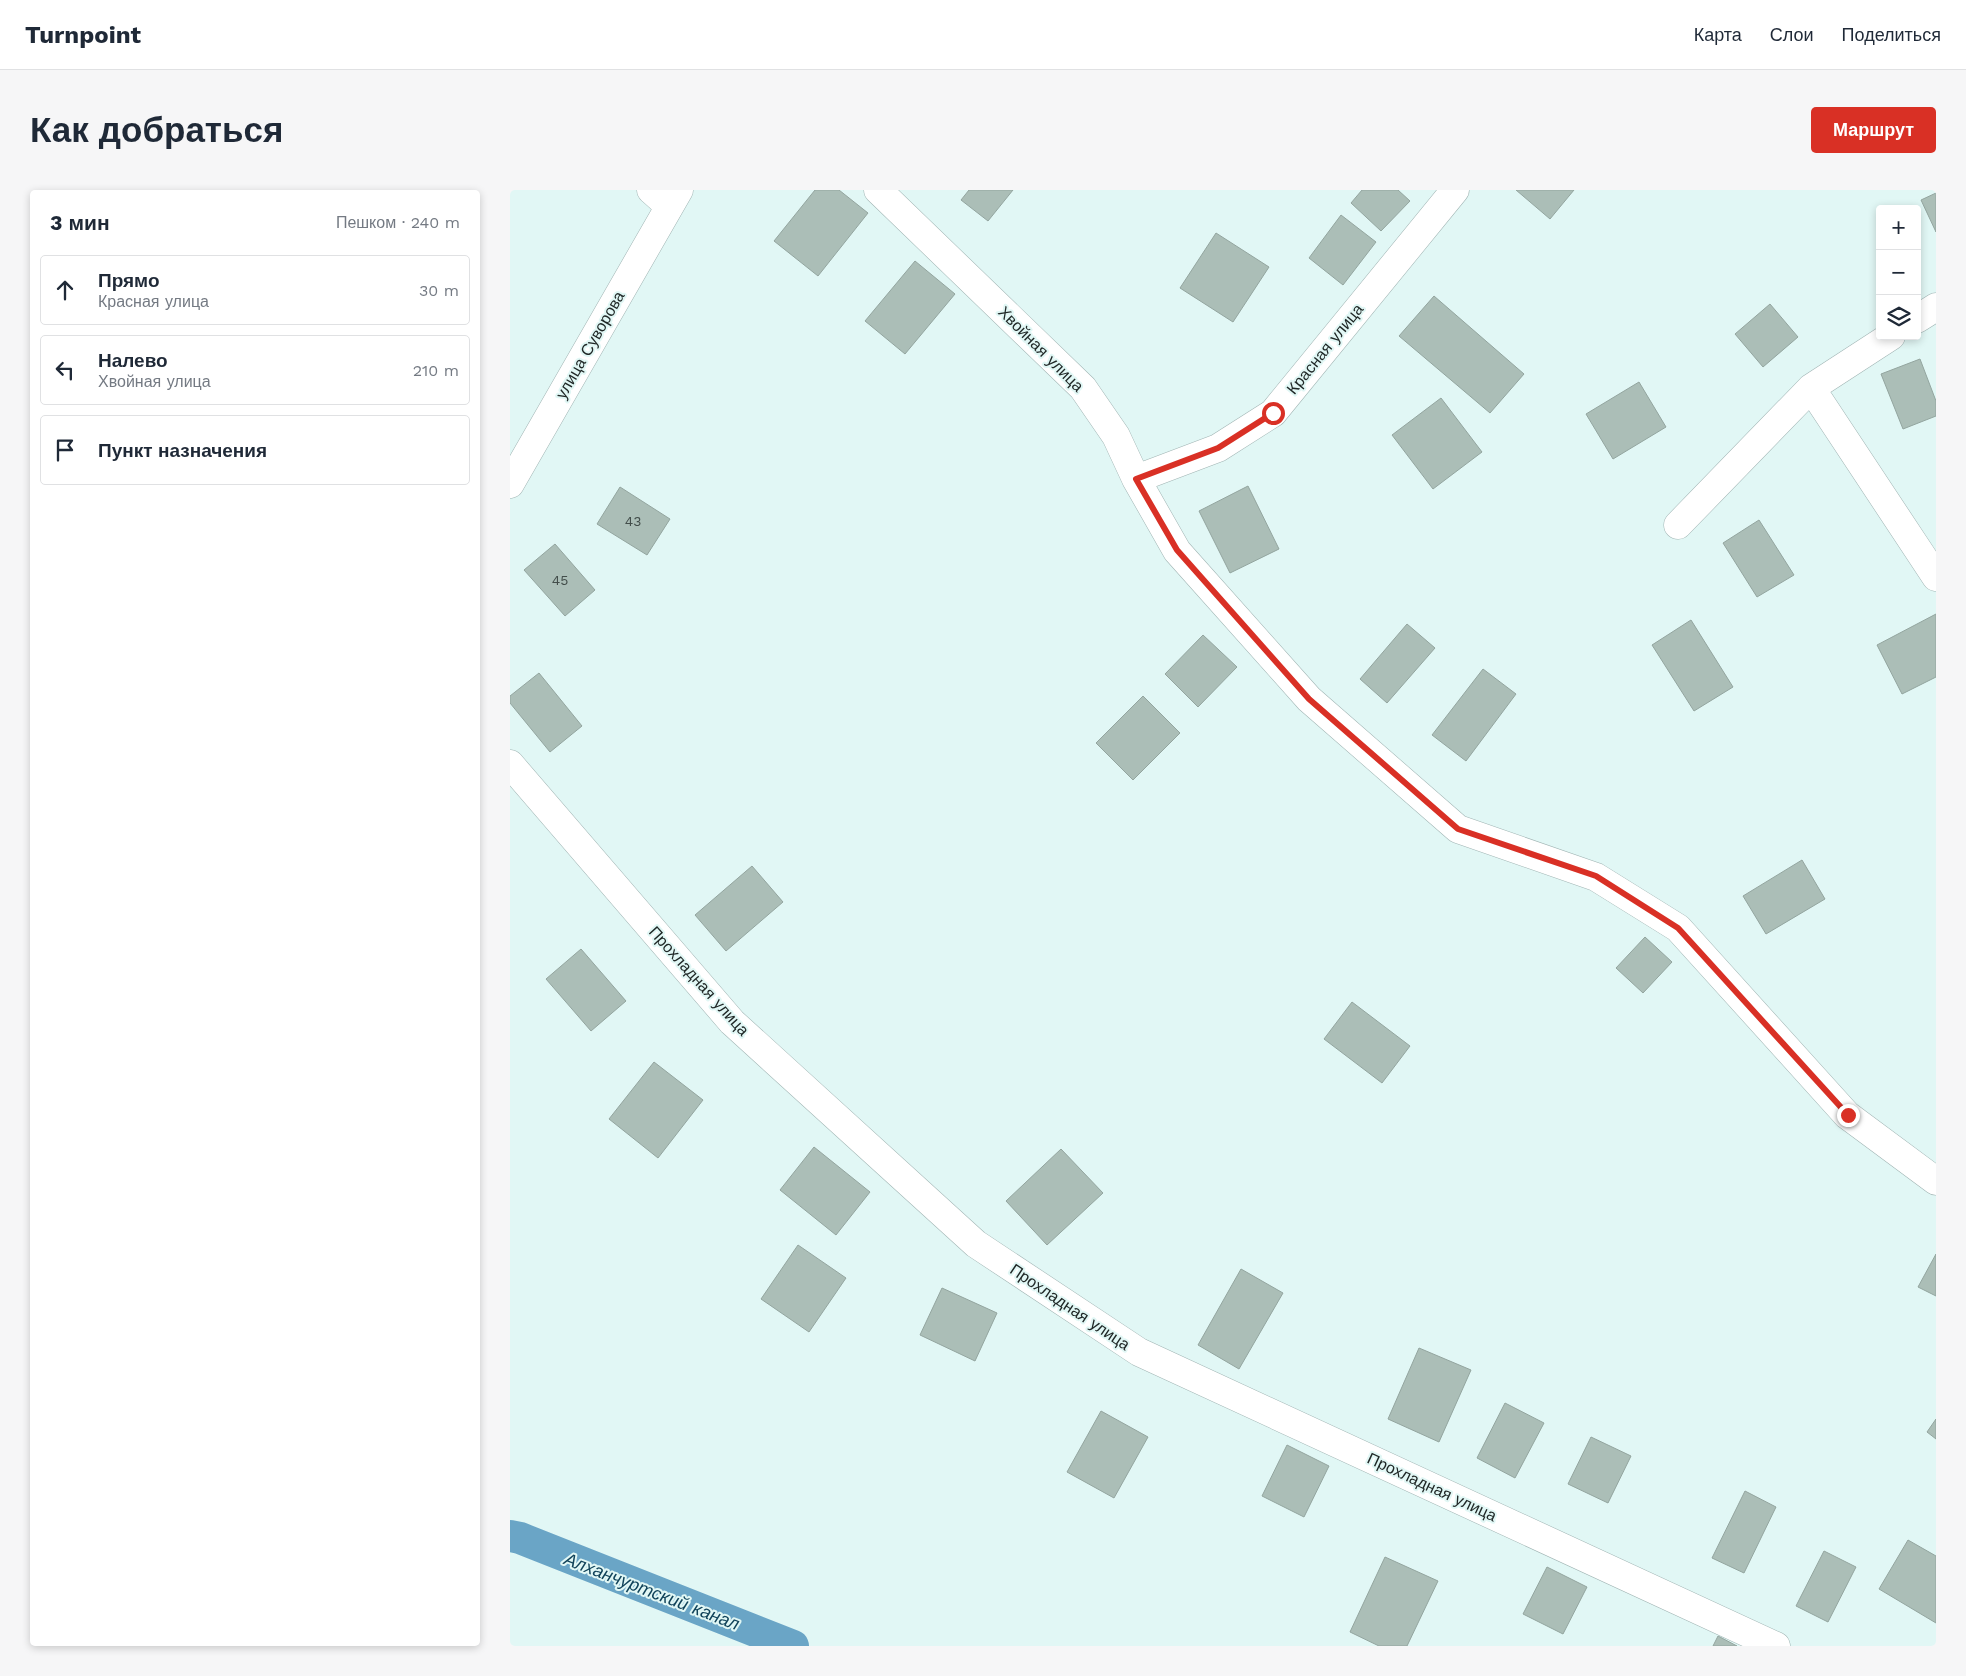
<!DOCTYPE html>
<html lang="ru">
<head>
<meta charset="utf-8">
<style>
	:root { --surface:#fff; --page:#f6f6f7; --text:#1f2937; --muted:#747a83; --line:#e0e1e3; --accent:#d93025 }
	body { margin:0; font-family:"Work Sans",sans-serif; background:var(--page); color:var(--text) }
	.controls { position:absolute; right:15px; top:15px; display:grid; overflow:hidden; border-radius:5px; box-shadow:0 2px 8px #0003 }
	.controls button { width:45px; height:45px; display:grid; place-items:center; padding:0; border:0; border-bottom:1px solid var(--line); background:var(--surface); color:var(--text); font:25px sans-serif }
	.stop { position:absolute; width:15px; height:15px; margin:-11px; border:4px solid #d93025; border-radius:50%; background:#fff }
	.stop.end { background:#d93025; border-color:#fff; box-shadow:0 1px 5px #0008 }
	.list { margin:0; padding:0; list-style:none }
	h2 { display:flex; justify-content:space-between; align-items:center; height:65px; margin:0; padding:0 20px; font-size:21px }
	h2 small { font-size:16px; font-weight:400; color:var(--muted) }
	.list li { display:grid; grid-template-columns:32px 1fr auto; gap:15px; align-items:center; box-sizing:border-box; height:70px; margin:0 10px 10px; padding:0 10px; border:1px solid var(--line); border-radius:5px }
	.list b { display:block; font-size:19px; white-space:nowrap }
	.list p { margin:0; font-size:16px; white-space:nowrap; color:var(--muted) }
	.list em { font-size:16px; font-style:normal; color:var(--muted) }
	.icon { flex:none; width:28px; height:28px; fill:none; stroke:currentColor; stroke-width:2; stroke-linecap:round; stroke-linejoin:round }
	.map { position:relative; flex:none; width:1426px; height:1456px; overflow:hidden; border-radius:5px }
	header { display:flex; align-items:center; gap:30px; box-sizing:border-box; height:70px; padding:0 25px; background:var(--surface); border-bottom:1px solid var(--line) }
	header strong { font-size:24px }
	nav { display:flex; gap:28px; margin-inline-start:auto; font-size:18px }
	.intro { display:flex; align-items:center; justify-content:space-between; box-sizing:border-box; height:120px; padding:0 30px }
	h1 { margin:0; font-size:35px }
	.button { padding:12px 22px; border-radius:5px; background:var(--accent); color:#fff; font-size:18px; font-weight:700 }
	main { display:flex; gap:30px; padding:0 30px }
	aside { flex:1; background:var(--surface); border-radius:5px; box-shadow:0 2px 8px #0003 }
	.map>svg:first-child { display:block }
</style>
</head>
<body>
<header>
<strong>Turnpoint</strong>
<nav><a>Карта</a><a>Слои</a><a>Поделиться</a></nav>
</header>
<div class="intro"><h1>Как добраться</h1><a class="button">Маршрут</a></div>
<main>
<aside>
<h2>3 мин<small>Пешком · 240 m</small></h2>
<ul class="list">
<li><svg class="icon" aria-label="ahead" viewBox="0 0 24 24"><path d="M12 20V5M6 11l6-6 6 6"/></svg><div><b>Прямо</b><p>Красная улица</p></div><em>30 m</em></li>
<li><svg class="icon" aria-label="left" viewBox="0 0 24 24"><path d="M17 20v-9H6M10 6l-5 5 5 5"/></svg><div><b>Налево</b><p>Хвойная улица</p></div><em>210 m</em></li>
<li><svg class="icon" aria-label="arrive" viewBox="0 0 24 24"><path d="M6 21V4h12l-3 4 3 4H6"/></svg><div><b>Пункт назначения</b></div></li>
</ul>
</aside>
<div class="map">
<svg width="1426" height="1456" viewBox="0 0 1426 1456">
	<rect width="100%" height="100%" fill="#e1f7f5"/>
	<g fill="none" stroke-linecap="round" stroke-linejoin="round">
		<!-- canal -->
		<path stroke="#6aa5c6" stroke-width="32" d="M 0,1346 L 10,1348 L 283,1456"/>
	</g>
	<!-- building -->
	<path fill="#abbeb7" stroke="#93a59f" d="M 305,0 L 329,0 L 358,23 L 308,86 L 264,51 Z
		M 459,0 L 503,0 L 478,31 L 451,10 Z
		M 852,0 L 888,0 L 900,11 L 871,41 L 841,13 Z
		M 1006,0 L 1064,0 L 1040,29 Z
		M 1426,3 L 1426,42 L 1411,10 Z
		M 831,25 L 866,52 L 833,95 L 799,68 Z
		M 706,43 L 759,77 L 723,132 L 670,98 Z
		M 405,71 L 445,104 L 395,164 L 355,131 Z
		M 924,106 L 1014,184 L 980,223 L 889,146 Z
		M 1260,114 L 1288,147 L 1253,177 L 1225,144 Z
		M 1410,169 L 1426,211 L 1426,226 L 1393,239 L 1371,184 Z
		M 1129,192 L 1156,237 L 1103,269 L 1076,224 Z
		M 931,208 L 972,262 L 923,299 L 882,245 Z
		M 738,296 L 769,359 L 720,383 L 689,321 Z
		M 110,297 L 160,329 L 137,365 L 87,334 Z
		M 1249,330 L 1284,385 L 1247,407 L 1213,353 Z
		M 45,354 L 85,400 L 55,426 L 14,380 Z
		M 1426,424 L 1426,487 L 1392,504 L 1367,455 Z
		M 1181,430 L 1223,497 L 1184,521 L 1142,455 Z
		M 897,434 L 925,458 L 877,513 L 850,489 Z
		M 693,445 L 727,477 L 688,517 L 655,484 Z
		M 973,479 L 1006,504 L 956,571 L 922,545 Z
		M 29,483 L 72,536 L 40,562 L 0,513 L 0,506 Z
		M 633,506 L 670,543 L 623,590 L 586,553 Z
		M 1292,670 L 1315,709 L 1256,744 L 1233,706 Z
		M 242,676 L 273,712 L 216,761 L 185,725 Z
		M 1135,747 L 1162,772 L 1133,803 L 1106,778 Z
		M 71,759 L 116,811 L 81,841 L 36,789 Z
		M 842,812 L 900,856 L 872,893 L 814,849 Z
		M 144,872 L 193,910 L 148,968 L 99,929 Z
		M 304,957 L 360,1002 L 326,1045 L 270,1000 Z
		M 551,959 L 593,1003 L 537,1055 L 496,1011 Z
		M 288,1055 L 336,1088 L 299,1142 L 251,1109 Z
		M 1426,1064 L 1426,1106 L 1408,1097 Z
		M 731,1079 L 773,1103 L 729,1179 L 688,1155 Z
		M 432,1098 L 487,1123 L 465,1171 L 410,1145 Z
		M 909,1158 L 961,1180 L 929,1252 L 878,1229 Z
		M 995,1213 L 1034,1233 L 1005,1288 L 967,1268 Z
		M 591,1221 L 638,1247 L 604,1308 L 557,1282 Z
		M 1426,1229 L 1426,1249 L 1417,1242 Z
		M 1081,1247 L 1121,1266 L 1098,1313 L 1058,1294 Z
		M 777,1255 L 819,1276 L 794,1327 L 752,1306 Z
		M 1235,1301 L 1266,1317 L 1234,1383 L 1202,1368 Z
		M 1398,1350 L 1426,1366 L 1426,1433 L 1369,1399 Z
		M 1314,1361 L 1346,1377 L 1318,1432 L 1286,1416 Z
		M 875,1367 L 928,1391 L 897,1456 L 869,1456 L 840,1442 Z
		M 1037,1377 L 1077,1397 L 1053,1444 L 1013,1424 Z
		M 1208,1446 L 1227,1456 L 1203,1456 Z"/>
	<g fill="none" stroke-linecap="round" stroke-linejoin="round">
		<!-- minor casing -->
		<g stroke="#a0b4b3" stroke-width="29">
			<path id="minor" d="M 141,0 L 159,16
				M 368,0 L 573,198 L 606,246 L 626,289 L 667,361 L 799,509 L 948,639 L 1086,687 L 1168,738 L 1337,925 L 1426,991
				M 1407,129 L 1426,117
				M 1301,198 L 1426,387
				M 626,289 L 708,258 L 763,223 L 945,0
				M 1168,335 L 1301,198 L 1381,146
				M 0,574 L 222,832 L 466,1054 L 629,1162 L 1266,1456"/>
		</g>
		<!-- major casing -->
		<g stroke="#a0b4b3" stroke-width="29">
			<path id="major" d="M 0,294 L 169,0"/>
		</g>
		<!-- minor -->
		<use href="#minor" stroke="#fff" stroke-width="28"/>
		<!-- major -->
		<use href="#major" stroke="#fff" stroke-width="28"/>
	</g>
	<g fill="none" stroke-linecap="round" stroke-linejoin="round">
		<!-- route -->
		<path stroke="#d93025" stroke-width="6" d="M 763,223 L 708,258 L 626,289 L 667,360 L 799,509 L 948,639 L 1086,686 L 1168,738 L 1338,925"/>
	</g>
	<g text-anchor="middle" dominant-baseline="central" stroke-width="4" stroke-linejoin="round" paint-order="stroke">
		<!-- number labels -->
		<g font-size="14" fill="#434e4b">
			<text x="123" y="331">43</text>
			<text x="50" y="390">45</text>
		</g>
		<!-- street labels -->
		<g font-size="16" fill="#202827" stroke="#e1f7f5">
			<text transform="translate(80 155) rotate(-60)">улица Суворова</text>
			<text transform="translate(531 159) rotate(45)">Хвойная улица</text>
			<text transform="translate(815 159) rotate(-51)">Красная улица</text>
			<text transform="translate(189 791) rotate(48)">Прохладная улица</text>
			<text transform="translate(560 1117) rotate(34)">Прохладная улица</text>
			<text transform="translate(922 1297) rotate(25)">Прохладная улица</text>
		</g>
		<!-- water labels -->
		<g font-size="18" font-style="italic" fill="#11435a" stroke="#e1f7f5">
			<text transform="translate(142 1401) rotate(21)">Алханчуртский канал</text>
		</g>
	</g>
</svg>
<div class="controls">
<button>+</button>
<button>−</button>
<button><svg class="icon" aria-label="layers" viewBox="0 0 24 24"><path d="M12 4l9 5-9 5-9-5zM3 14l9 5 9-5"/></svg></button>
</div>
<div class="stop" style="left:763px;top:223px"></div>
<div class="stop end" style="left:1338px;top:925px"></div>
</div>
</main>
</body>
</html>
